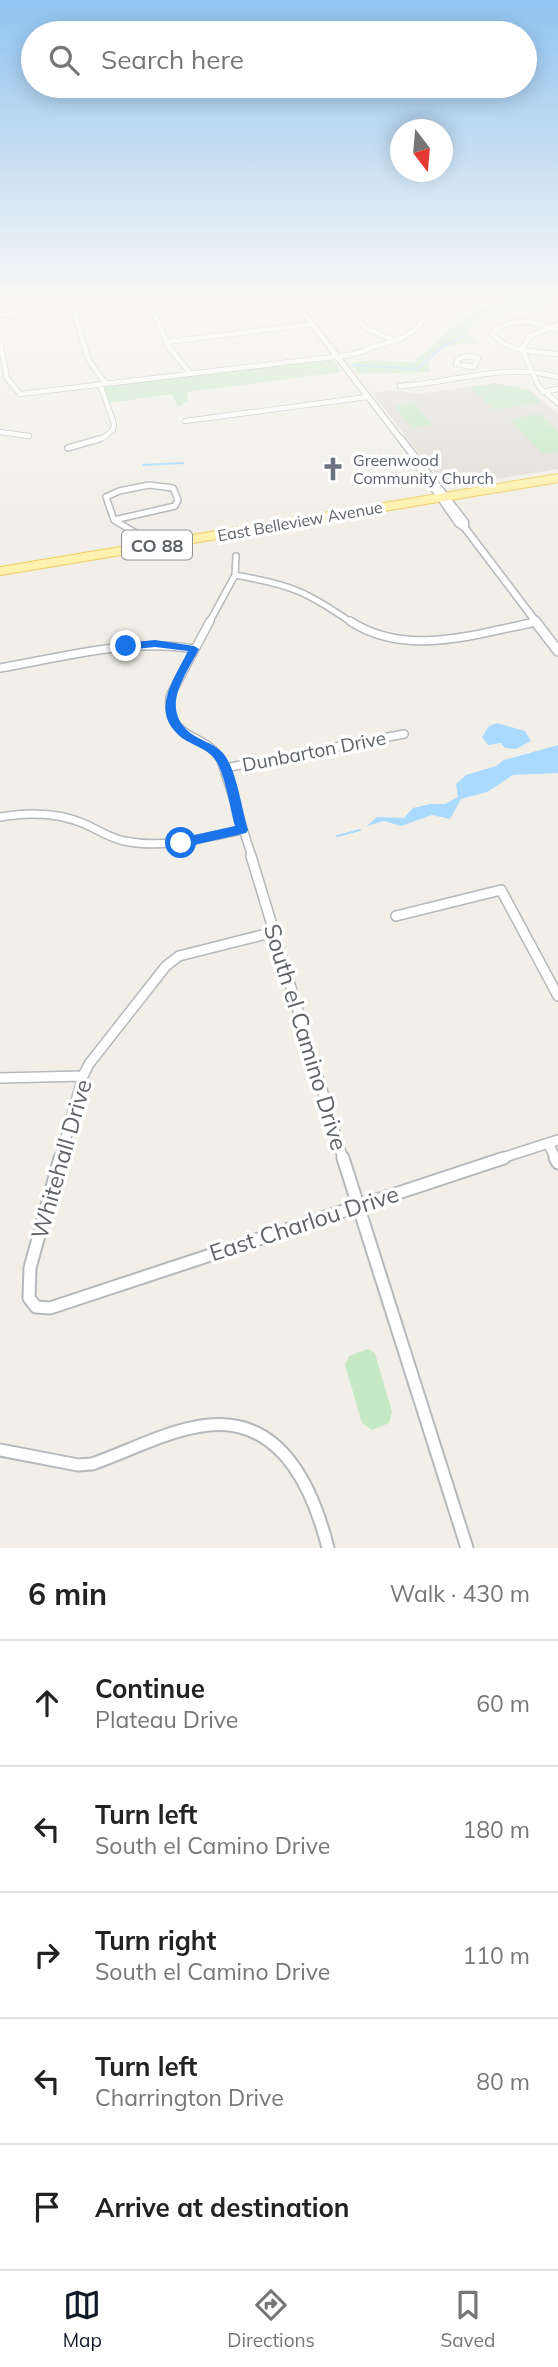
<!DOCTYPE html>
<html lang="en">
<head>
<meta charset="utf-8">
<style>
	:root { --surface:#fff; --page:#f6f6f6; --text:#222; --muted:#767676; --line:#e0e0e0; --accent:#111827 }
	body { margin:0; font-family:Mulish,sans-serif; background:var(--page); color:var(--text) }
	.compass { position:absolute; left:390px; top:119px; width:63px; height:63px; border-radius:50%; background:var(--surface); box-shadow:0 4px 18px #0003; rotate:164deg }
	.stop { position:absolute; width:21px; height:21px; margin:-16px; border:5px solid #1a73e8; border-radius:50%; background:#fff }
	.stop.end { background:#1a73e8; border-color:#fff; box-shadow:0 2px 7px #0008 }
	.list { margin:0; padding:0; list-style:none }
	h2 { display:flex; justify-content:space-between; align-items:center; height:91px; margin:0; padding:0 28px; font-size:30px }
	h2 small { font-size:23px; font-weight:400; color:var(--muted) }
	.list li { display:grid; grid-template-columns:46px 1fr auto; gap:21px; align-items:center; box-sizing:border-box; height:126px; padding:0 28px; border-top:2px solid var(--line) }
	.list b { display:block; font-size:26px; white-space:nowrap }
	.list p { margin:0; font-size:23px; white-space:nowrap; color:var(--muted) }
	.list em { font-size:23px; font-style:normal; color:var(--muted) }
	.icon { flex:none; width:38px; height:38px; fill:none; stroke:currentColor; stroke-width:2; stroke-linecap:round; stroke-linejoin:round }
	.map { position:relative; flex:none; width:558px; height:1548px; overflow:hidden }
	.search { position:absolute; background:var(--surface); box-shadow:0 4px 18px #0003; left:21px; right:21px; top:21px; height:77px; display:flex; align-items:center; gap:18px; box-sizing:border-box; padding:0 24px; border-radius:38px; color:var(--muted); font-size:26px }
	.sheet { height:721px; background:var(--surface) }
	nav { display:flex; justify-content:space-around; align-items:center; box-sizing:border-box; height:98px; border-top:2px solid var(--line); background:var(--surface); font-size:19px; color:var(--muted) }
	nav a { display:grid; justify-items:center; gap:4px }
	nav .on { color:var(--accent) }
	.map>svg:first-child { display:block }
</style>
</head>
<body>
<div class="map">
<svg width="558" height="1548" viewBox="0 0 558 1548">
	<rect width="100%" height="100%" fill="#f1efe8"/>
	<!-- education -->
	<path fill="#e1ded6" d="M 497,383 L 530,390 L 558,414 L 558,469 L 446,487 L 372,393 L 398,390 L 416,394 Z"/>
	<!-- green -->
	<path fill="#c5e8c5" d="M 515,299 L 553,299 L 544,307 L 484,316 L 466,328 L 475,344 C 456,342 445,346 429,357 L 429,372 L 359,374 L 350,363 L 370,360 L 413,363 L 463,318 L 479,309 Z
		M 331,357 L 342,372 L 187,392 L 188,401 L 178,407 L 172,394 L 108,403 L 104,386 Z
		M 495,384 L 528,390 L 542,402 L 494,410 L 470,387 Z
		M 415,403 L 432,425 L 412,428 L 395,406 Z
		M 539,414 L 558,432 L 558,451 L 543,454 L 510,419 Z
		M 368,1349 L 375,1353 L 392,1412 L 389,1423 L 372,1430 L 362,1423 L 345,1365 L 349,1356 Z"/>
	<!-- water -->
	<path fill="#aadaff" d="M 497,723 L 525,731 L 531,741 L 516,749 L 505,748 L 501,743 L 488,745 L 482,737 L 489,726 Z
		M 558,745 L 558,773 L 513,775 L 487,792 L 461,799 L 450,819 L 432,815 L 401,826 L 384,821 L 367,826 L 377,817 L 404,818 L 413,808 L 430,804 L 445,804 L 458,797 L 456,784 L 466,775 L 496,766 L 504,760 Z"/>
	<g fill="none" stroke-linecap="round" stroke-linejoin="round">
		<!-- stream -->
		<path stroke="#aadaff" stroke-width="2" d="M 353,365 L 417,369 L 441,348 L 462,337 L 469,323
			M 143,465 L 183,463
			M 337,836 L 360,830"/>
		<!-- minor-far4 casing -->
		<g stroke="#b5b8bc" stroke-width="6">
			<path id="minor-far4" d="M 7,299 L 9,314
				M 148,299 L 168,346 L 190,373
				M 342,302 L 367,329 L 396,341
				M 421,303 L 434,307
				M 73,307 L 88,359 L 105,383
				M 0,315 L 148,299
				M 558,330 C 536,322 511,315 492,333 C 507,353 535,351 558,354
				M 166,342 L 313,324
				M 0,343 L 7,378 L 20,394 L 350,355 L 367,350
				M 522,349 L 539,387 L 558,403
				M 522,349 L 530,336 L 558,324
				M 364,350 L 402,338 L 417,328 L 429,310 L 458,299
				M 466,356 L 478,358 L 474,367 L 456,364 L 458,359 Z
				M 400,386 C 452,383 507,362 558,377
				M 543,392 L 558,389
				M 185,421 L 367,397
				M 0,432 L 29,436
				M 93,441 L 103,438 L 113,430 L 114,424 L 100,384"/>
		</g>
		<!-- minor-far3 casing -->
		<g stroke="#b5b8bc" stroke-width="8">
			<path id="minor-far3" d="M 68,448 L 99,439
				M 149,485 L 173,488 L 178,500 L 175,506 L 114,520 L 106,497 L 119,491 Z
				M 114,520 L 134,532 L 139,543
				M 235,575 C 291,585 306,591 352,623
				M 209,623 L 235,575 L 236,556
				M 532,623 L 536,622"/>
		</g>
		<!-- minor-far2 casing -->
		<g stroke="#b5b8bc" stroke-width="10">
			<path id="minor-far2" d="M 210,621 L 170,696 C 166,742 203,730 221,760 L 252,857
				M 350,621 C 406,658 475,634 536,622
				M 0,668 C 64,657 129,638 194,649
				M 225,768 L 404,734
				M 0,817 C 29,812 58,812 85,824 C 98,830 110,838 124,841 C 164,849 203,838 242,830"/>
		</g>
		<!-- minor-far1 casing -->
		<g stroke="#b5b8bc" stroke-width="12">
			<path id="minor-far1" d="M 251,856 L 343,1159
				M 396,916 L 501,890 L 558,996
				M 0,1078 L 83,1076
				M 548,1143 L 556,1159
				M 60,1159 L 83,1076 L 89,1064 L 166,966 L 179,956 L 274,932
				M 499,1159 L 558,1140"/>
		</g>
		<!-- minor casing -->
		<g stroke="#b5b8bc" stroke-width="15">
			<path id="minor" d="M 60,1158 L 30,1268 L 29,1298 L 36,1307 L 50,1308 L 504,1158
				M 343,1158 L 467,1548
				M 555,1158 L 558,1163
				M 0,1450 L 78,1465 L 92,1464 C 130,1451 169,1429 209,1425 C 282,1418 313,1489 328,1548"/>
		</g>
		<!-- tertiary-far2 casing -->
		<g stroke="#b5b8bc" stroke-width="7">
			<path id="tertiary-far2" d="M 293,299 L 402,441"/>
		</g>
		<!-- tertiary-far1 casing -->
		<g stroke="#b5b8bc" stroke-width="9">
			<path id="tertiary-far1" d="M 401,439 L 465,522 L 465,528
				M 418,465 L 458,523 L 465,528 L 537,623"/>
		</g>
		<!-- tertiary casing -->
		<g stroke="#b5b8bc" stroke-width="12">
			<path id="tertiary" d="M 535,621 L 558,651"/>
		</g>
		<!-- primary casing -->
		<g stroke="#f2c960" stroke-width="10">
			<path id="primary" d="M 0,571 L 558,478"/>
		</g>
		<!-- minor-far4 -->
		<use href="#minor-far4" stroke="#fff" stroke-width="4.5"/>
		<!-- minor-far3 -->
		<use href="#minor-far3" stroke="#fff" stroke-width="5"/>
		<!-- minor-far2 -->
		<use href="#minor-far2" stroke="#fff" stroke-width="7"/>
		<!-- minor-far1 -->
		<use href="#minor-far1" stroke="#fff" stroke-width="9"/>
		<!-- minor -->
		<use href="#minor" stroke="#fff" stroke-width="11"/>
		<!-- tertiary-far2 -->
		<use href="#tertiary-far2" stroke="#fff" stroke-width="5"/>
		<!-- tertiary-far1 -->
		<use href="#tertiary-far1" stroke="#fff" stroke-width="6"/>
		<!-- tertiary -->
		<use href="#tertiary" stroke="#fff" stroke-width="9"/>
		<!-- primary -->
		<use href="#primary" stroke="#fff2af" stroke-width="8"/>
	</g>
	<!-- sky -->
	<linearGradient id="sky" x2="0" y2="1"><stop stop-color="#8fc3f1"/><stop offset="0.58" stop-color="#f9f8f5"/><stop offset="1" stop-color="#f9f8f5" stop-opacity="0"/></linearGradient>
	<rect width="558" height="515" fill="url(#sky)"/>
	<!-- route -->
	<path fill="#1a73e8" d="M 155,640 L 194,646 L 199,649 C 186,675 160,707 189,732 C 199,740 213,743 222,752 C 236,766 242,810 248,830 L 246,833 L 181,848 L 175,843 L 181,838 L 235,826 C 230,809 225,771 214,758 C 207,749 192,745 182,738 C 149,712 173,681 188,651 L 155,647 L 126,650 L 121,646 L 126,643 Z"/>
	<!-- icons -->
	<defs>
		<g id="church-bare" transform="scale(1.89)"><path d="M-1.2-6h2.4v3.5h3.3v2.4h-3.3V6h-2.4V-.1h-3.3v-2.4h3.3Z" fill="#6b7280" stroke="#fff" stroke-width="2.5" paint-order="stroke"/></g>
	</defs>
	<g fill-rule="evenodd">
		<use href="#church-bare" x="333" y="469"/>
	</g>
	<g text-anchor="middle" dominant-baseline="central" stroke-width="7" stroke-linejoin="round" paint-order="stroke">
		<!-- far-worship labels -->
		<g font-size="16" fill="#5b616d" stroke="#fff" text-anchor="start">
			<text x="353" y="460">Greenwood<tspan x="353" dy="18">Community Church</tspan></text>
		</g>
		<!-- far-street labels -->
		<g font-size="16" fill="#5f6368" stroke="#fff">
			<text transform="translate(300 521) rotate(-10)">East Belleview Avenue</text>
		</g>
		<!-- shield labels -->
		<rect fill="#fff" stroke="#8f9295" stroke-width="2" x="122" y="530.5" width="70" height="29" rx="5"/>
		<g font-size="18" font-weight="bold" fill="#5f6368">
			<text x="157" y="545">CO 88</text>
		</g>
		<!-- street labels -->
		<g font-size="19" fill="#5f6368" stroke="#fff">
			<text transform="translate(314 751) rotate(-11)">Dunbarton Drive</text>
		</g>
		<!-- near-street labels -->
		<g font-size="23" fill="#5f6368" stroke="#fff">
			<text transform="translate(306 1037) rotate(73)">South el Camino Drive</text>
			<text transform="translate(61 1159) rotate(-74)">Whitehall Drive</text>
			<text transform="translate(304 1223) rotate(-18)">East Charlou Drive</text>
		</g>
	</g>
</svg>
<svg class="compass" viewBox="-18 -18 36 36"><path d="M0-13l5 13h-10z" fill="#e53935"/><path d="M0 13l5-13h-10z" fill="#767676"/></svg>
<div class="stop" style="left:181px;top:843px"></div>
<div class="stop end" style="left:126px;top:646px"></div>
<div class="search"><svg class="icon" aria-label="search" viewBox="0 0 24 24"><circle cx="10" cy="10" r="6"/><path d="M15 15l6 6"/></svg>Search here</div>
</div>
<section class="sheet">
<h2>6 min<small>Walk · 430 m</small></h2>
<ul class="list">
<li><svg class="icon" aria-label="ahead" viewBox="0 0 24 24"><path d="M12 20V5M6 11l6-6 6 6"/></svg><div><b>Continue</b><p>Plateau Drive</p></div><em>60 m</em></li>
<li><svg class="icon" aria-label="left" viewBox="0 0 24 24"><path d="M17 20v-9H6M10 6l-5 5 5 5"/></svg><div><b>Turn left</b><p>South el Camino Drive</p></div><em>180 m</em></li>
<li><svg class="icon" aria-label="right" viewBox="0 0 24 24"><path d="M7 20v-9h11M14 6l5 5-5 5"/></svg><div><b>Turn right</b><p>South el Camino Drive</p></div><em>110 m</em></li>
<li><svg class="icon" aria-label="left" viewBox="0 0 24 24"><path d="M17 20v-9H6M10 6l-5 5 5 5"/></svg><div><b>Turn left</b><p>Charrington Drive</p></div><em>80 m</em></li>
<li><svg class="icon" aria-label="arrive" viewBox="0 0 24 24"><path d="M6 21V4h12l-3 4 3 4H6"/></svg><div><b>Arrive at destination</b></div></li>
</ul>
</section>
<nav>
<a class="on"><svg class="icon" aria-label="map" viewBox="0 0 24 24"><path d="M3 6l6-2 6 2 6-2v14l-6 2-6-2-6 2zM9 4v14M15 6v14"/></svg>Map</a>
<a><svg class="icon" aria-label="directions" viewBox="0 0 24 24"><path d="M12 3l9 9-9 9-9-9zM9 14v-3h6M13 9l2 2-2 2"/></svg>Directions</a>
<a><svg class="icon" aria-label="saved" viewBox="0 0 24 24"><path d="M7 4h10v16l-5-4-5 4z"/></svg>Saved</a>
</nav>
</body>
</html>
